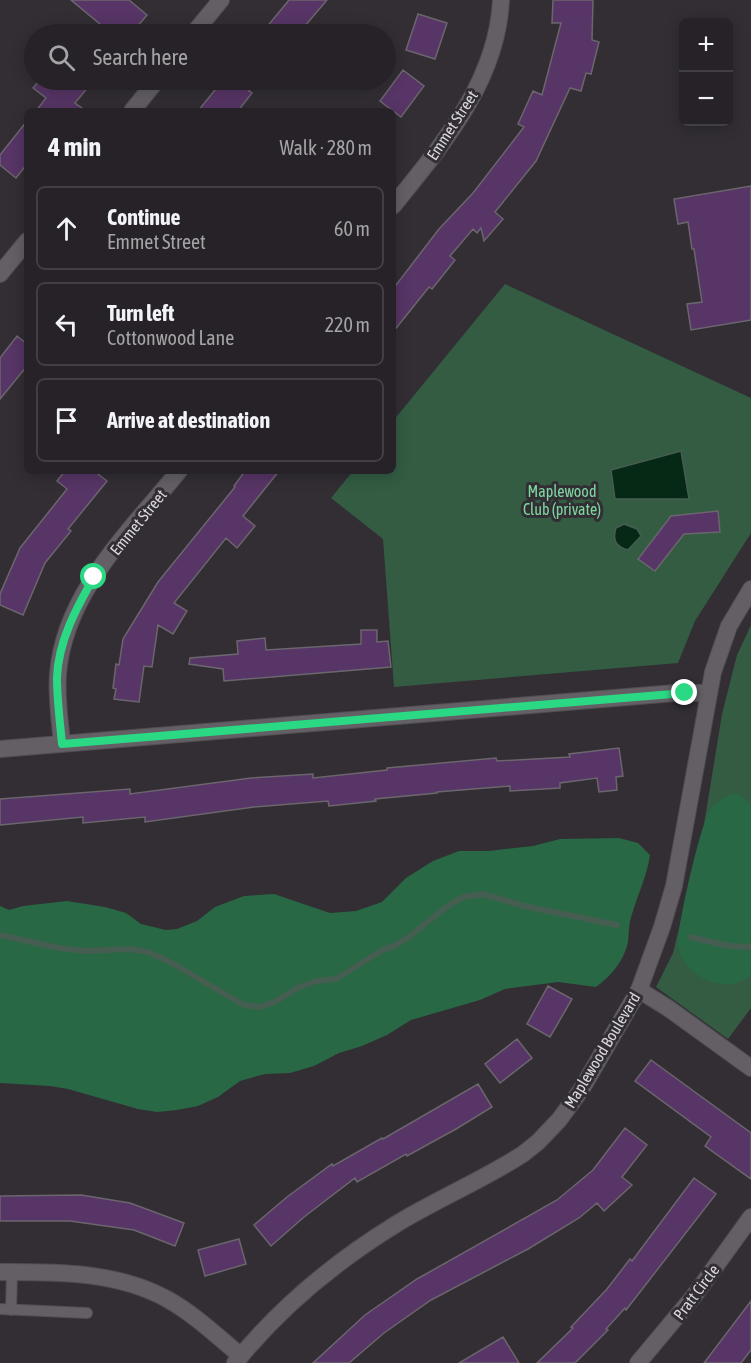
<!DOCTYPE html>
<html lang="en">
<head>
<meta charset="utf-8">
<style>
	:root { --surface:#262227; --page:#2e2a2f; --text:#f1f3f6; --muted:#a4a4a7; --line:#423f44 }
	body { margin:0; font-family:"Asap Condensed",sans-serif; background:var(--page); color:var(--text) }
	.controls { position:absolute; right:18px; top:18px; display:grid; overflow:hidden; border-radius:9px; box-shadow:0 3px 15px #0003 }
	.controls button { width:54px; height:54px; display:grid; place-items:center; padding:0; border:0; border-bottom:2px solid var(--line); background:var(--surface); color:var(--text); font:30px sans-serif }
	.stop { position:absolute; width:18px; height:18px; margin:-14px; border:4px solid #2bd884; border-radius:50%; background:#fff }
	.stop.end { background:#2bd884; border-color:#fff; box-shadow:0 2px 6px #0008 }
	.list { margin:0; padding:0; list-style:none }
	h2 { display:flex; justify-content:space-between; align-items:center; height:78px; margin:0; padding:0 24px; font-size:26px }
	h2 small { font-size:20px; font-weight:400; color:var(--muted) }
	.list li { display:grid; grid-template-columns:39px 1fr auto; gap:18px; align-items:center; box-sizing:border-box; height:84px; margin:0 12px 12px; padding:0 12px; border:2px solid var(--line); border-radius:9px }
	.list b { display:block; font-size:22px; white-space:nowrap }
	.list p { margin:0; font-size:20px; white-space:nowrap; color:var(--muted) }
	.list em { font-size:20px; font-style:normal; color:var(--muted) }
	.icon { flex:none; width:33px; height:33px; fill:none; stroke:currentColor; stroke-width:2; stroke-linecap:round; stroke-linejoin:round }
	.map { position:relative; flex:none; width:751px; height:1363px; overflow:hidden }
	.search { position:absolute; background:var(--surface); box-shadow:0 3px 15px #0003; left:24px; top:24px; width:372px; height:66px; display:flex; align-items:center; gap:15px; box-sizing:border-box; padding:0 21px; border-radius:33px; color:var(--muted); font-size:22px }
	.panel { position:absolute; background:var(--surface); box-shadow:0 3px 15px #0003; left:24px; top:108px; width:372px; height:366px; border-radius:9px }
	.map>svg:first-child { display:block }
</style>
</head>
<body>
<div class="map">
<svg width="751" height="1363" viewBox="0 0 751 1363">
	<rect width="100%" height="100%" fill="#322e34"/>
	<!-- green -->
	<path fill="#335c43" d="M 505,284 L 751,398 L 751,533 L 695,621 L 678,663 L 394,687 L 383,539 L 331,498 L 353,471 L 393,471 L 393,421 Z
		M 751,625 L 751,1008 L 728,1039 L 656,987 L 673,953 L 681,920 L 701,843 L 722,714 L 737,655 Z"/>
	<!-- forest -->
	<path fill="#286844" d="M 737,793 L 751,805 L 751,975 C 739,985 728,986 713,982 C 697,978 679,962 678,944 C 677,927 701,822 710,810 C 716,801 727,795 737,793 Z
		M 619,838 L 638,843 L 650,855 C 647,876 638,894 632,914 C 629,922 629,932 628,942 C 624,961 611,976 596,987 L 558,982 L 505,989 L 480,1000 L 411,1020 L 387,1035 L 362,1046 L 339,1053 L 314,1066 L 290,1073 L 265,1074 L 240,1081 L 218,1097 L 198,1106 L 177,1110 L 157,1112 L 138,1109 L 68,1089 L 50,1086 L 0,1083 L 0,906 L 9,910 L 23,906 L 67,901 L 105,907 L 126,913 L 141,924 L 166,930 L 177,929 L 197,921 L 215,907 L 244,896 L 274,894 L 330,913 L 356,911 L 382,902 L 406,878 L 433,861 L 459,851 L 489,851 L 533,846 L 560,839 Z"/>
	<!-- water -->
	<path fill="#062916" stroke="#465d51" stroke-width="1.5" d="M 681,451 L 689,499 L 615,499 L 611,470 Z
		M 624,524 L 637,529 L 641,536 L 628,550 C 616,547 612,540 616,528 Z"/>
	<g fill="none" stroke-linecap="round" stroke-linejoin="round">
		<!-- stream -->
		<path stroke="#465d51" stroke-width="6" d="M 0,935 L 59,948 L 86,951 L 129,949 L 148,952 L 170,962 L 244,1005 L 260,1007 L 277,1001 L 297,988 L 317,981 L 336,979 L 381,951 L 396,945 L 410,936 L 445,908 L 463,897 L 483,894 L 524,906 L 617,925
			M 691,937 L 729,946 L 751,947"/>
	</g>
	<!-- building -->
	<path fill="#573566" stroke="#6b666d" stroke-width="1.5" d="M 71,0 L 129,0 L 147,15 L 131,34 L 112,34 Z
		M 289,0 L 327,0 L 298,34 L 261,34 Z
		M 553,0 L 593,0 L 592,40 L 599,42 L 591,74 L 586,73 L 581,91 L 570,88 L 536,161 L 495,212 L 503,219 L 484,241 L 481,228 L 477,233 L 473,229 L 450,256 L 455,260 L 432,289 L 429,287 L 393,332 L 393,289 L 439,229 L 473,193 L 524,127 L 518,124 L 533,91 L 542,95 L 561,23 L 552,23 Z
		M 418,14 L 447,23 L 435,59 L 406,50 Z
		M 403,70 L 424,86 L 401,117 L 380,101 Z
		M 40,80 L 94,80 L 75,103 L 86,111 L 36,111 L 46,98 L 33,88 Z
		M 223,80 L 259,80 L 249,91 L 252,93 L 238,111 L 198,111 Z
		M 27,121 L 27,164 L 16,178 L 0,165 L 0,155 Z
		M 751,186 L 751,320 L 691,330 L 687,304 L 702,302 L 694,249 L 692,249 L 688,222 L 678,224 L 674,199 Z
		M 17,336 L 27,344 L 27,366 L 0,399 L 0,358 Z
		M 65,471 L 94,471 L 107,481 L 68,529 L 71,531 L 45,563 L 23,615 L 0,605 L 0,594 L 20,548 L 67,489 L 57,481 Z
		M 245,471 L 279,471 L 243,516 L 255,526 L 237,548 L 226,538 L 174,603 L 187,611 L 173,634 L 158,625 L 152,667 L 144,666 L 139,702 L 114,699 L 116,689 L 113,688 L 116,664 L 119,665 L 123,639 L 158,582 L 235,487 L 234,486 Z
		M 718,511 L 720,532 L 684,534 L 655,571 L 638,559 L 671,516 Z
		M 361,630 L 377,630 L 377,642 L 388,641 L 391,667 L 224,681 L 223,669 L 189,664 L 190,658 L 238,654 L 237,641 L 265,638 L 266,650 L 361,644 Z
		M 619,748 L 623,776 L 616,777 L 617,790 L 599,792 L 597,778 L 560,783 L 560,788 L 510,791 L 510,786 L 437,792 L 437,793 L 375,799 L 376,801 L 329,806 L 328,801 L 254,807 L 145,822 L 145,817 L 83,823 L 83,817 L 0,825 L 0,799 L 130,789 L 130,794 L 251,778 L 313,774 L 313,778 L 387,770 L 387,768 L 496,758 L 497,761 L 570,757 L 569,754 Z
		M 548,986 L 572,999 L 550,1037 L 527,1024 Z
		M 517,1039 L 532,1058 L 500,1083 L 485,1064 Z
		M 651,1060 L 751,1133 L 751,1179 L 705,1146 L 711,1137 L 635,1081 Z
		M 478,1084 L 492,1107 L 456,1129 L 407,1156 L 406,1154 L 357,1182 L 355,1178 L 304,1217 L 271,1246 L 254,1225 L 287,1197 L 332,1164 L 333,1166 L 382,1138 L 383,1139 Z
		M 625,1128 L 647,1145 L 622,1177 L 632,1185 L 604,1211 L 597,1203 L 579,1218 L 528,1249 L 431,1300 L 384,1333 L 349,1363 L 313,1363 L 365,1315 L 417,1279 L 557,1200 L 593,1170 Z
		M 694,1178 L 716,1194 L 626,1310 L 625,1308 L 606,1329 L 608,1330 L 575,1363 L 537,1363 L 573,1328 L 571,1327 L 607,1289 L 630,1259 L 632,1261 Z
		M 81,1195 L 130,1203 L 184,1223 L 175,1246 L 134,1230 L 70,1221 L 0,1221 L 0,1196 Z
		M 239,1239 L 246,1264 L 205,1276 L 198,1250 Z
		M 751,1301 L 751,1350 L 741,1363 L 704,1363 Z
		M 503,1337 L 519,1363 L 459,1363 Z"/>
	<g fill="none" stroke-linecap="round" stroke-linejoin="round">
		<!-- service casing -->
		<g stroke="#504d51" stroke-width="12">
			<path id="service" d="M 0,1309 L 87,1313
				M 11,1310 L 12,1272"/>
		</g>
		<!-- minor casing -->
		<g stroke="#504d51" stroke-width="18">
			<path id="minor" d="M 193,34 L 221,0
				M 132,111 L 157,80
				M 393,206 C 442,145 497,82 501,0
				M 0,274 L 27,241
				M 62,744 C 60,721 56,697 58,674 C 64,593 130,531 179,471
				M 0,749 L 675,693 L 708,693
				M 639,990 L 668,1008 L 751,1068
				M 0,1272 C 56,1272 116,1271 167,1299 C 194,1314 217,1336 241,1356
				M 638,1363 L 694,1296 L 751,1217"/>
		</g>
		<!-- tertiary casing -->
		<g stroke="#504d51" stroke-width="18">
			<path id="tertiary" d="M 235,1363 C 281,1306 336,1261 398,1223 C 439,1198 483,1180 523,1154 L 538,1142 L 559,1120 L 581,1090 L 639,990 L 662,927 L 674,886 L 713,672 L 729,626 L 751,589"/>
		</g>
		<!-- service -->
		<use href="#service" stroke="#635f65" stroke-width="10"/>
		<!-- minor -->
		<use href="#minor" stroke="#635f65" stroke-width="16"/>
		<!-- tertiary -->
		<use href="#tertiary" stroke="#635f65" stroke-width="16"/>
	</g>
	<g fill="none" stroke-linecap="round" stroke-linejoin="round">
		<!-- route -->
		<path stroke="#2bd884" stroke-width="8" d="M 94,577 C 77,607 58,641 57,678 C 57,700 60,722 62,744 L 685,693"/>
	</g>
	<g text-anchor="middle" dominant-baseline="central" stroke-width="6" stroke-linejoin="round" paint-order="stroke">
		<!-- street labels -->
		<g font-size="16" fill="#dad7db" stroke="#322e34">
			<text transform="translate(452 125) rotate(-57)">Emmet Street</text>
			<text transform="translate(138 522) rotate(-51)">Emmet Street</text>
			<text transform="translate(602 1050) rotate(-59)">Maplewood Boulevard</text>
			<text transform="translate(696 1292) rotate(-53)">Pratt Circle</text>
		</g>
		<!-- park labels -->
		<g font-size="16" fill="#7dd8a0" stroke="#322e34">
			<text x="562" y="491">Maplewood<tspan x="562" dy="18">Club (private)</tspan></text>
		</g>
	</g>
</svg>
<div class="controls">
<button>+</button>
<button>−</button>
</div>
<div class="stop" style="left:94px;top:577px"></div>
<div class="stop end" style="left:685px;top:693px"></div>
<div class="search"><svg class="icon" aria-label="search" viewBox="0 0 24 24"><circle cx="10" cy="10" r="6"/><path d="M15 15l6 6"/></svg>Search here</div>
<section class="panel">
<h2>4 min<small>Walk · 280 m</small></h2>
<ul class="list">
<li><svg class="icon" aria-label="ahead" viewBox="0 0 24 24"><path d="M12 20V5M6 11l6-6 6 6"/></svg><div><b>Continue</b><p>Emmet Street</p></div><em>60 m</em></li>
<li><svg class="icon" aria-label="left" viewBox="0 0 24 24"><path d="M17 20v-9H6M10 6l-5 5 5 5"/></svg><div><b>Turn left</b><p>Cottonwood Lane</p></div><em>220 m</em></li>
<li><svg class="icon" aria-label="arrive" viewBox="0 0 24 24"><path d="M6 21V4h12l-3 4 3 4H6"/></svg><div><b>Arrive at destination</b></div></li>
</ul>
</section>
</div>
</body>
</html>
